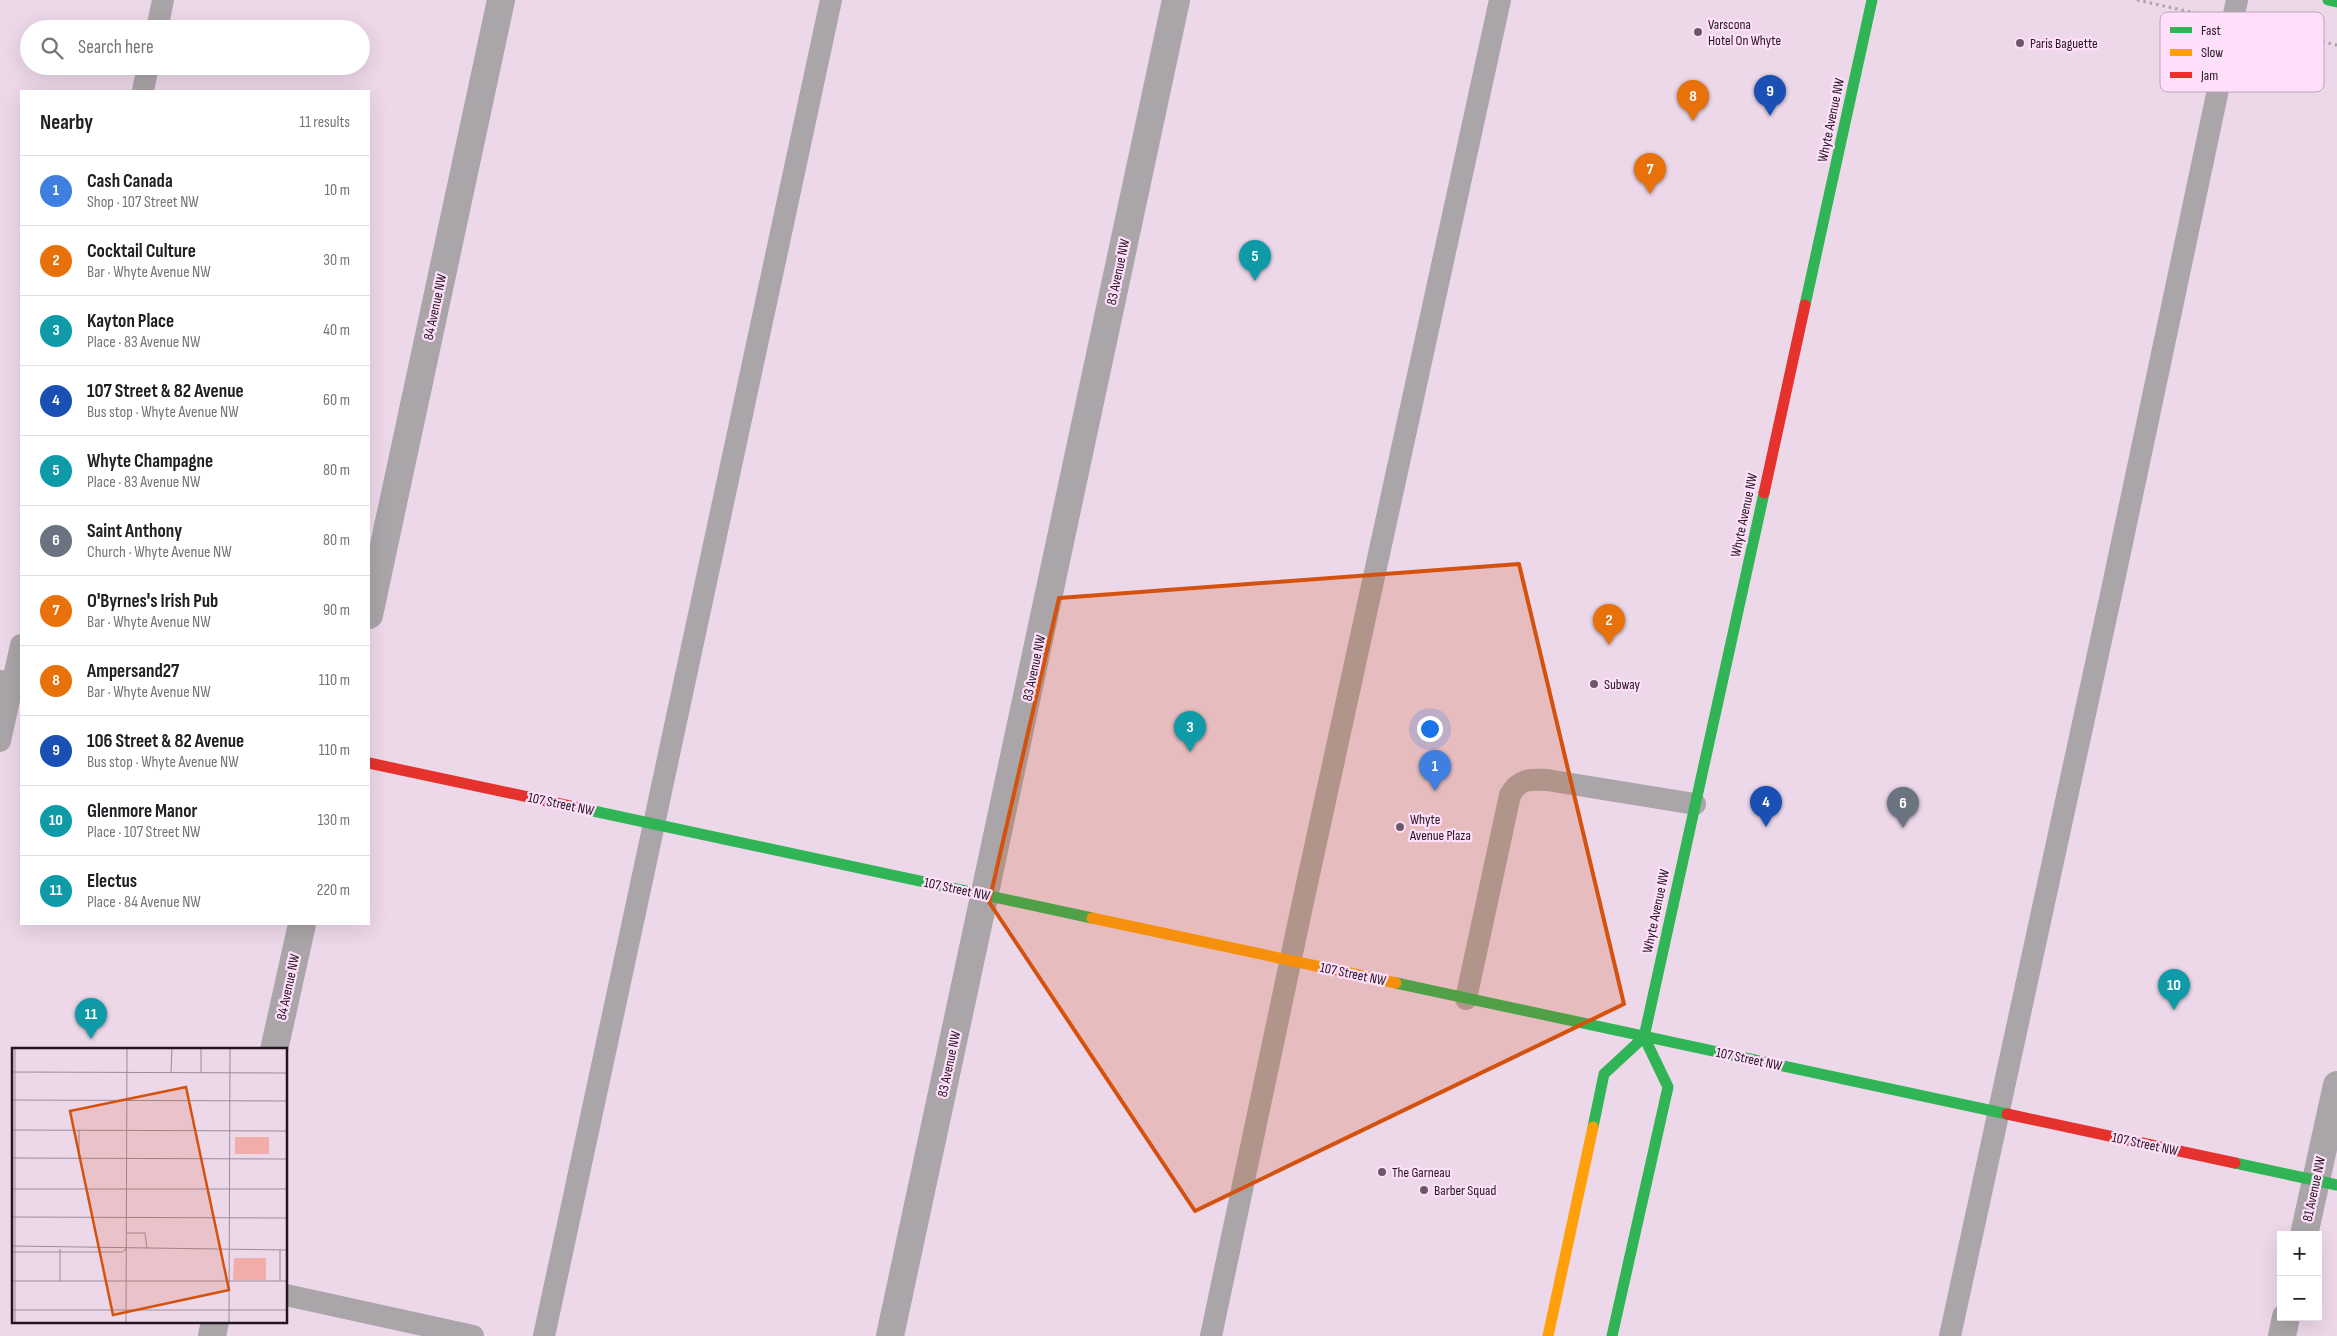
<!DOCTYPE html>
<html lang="en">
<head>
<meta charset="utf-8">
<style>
	:root { --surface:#fff; --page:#f6f6f6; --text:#202124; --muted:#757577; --line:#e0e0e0; --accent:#d93025 }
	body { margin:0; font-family:"Sofia Sans Condensed",sans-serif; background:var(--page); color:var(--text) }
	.controls { position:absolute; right:15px; bottom:15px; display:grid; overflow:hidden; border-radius:0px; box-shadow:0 5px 20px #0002 }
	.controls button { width:45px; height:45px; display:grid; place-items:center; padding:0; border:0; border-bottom:1px solid var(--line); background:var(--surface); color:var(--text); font:25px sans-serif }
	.you { position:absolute; left:1429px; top:728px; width:18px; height:18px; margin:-12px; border:4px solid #fff; border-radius:50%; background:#1a73e8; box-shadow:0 0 0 8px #1a73e833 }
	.badge { display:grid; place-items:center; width:32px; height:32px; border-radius:50%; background:var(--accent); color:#fff; font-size:16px; font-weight:700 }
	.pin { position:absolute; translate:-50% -41px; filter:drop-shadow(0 1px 2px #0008) }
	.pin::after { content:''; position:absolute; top:26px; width:18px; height:15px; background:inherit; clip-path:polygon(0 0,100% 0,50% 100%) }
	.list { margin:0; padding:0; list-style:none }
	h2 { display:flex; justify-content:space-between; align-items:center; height:65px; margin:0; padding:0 20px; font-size:21px }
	h2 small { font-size:16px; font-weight:400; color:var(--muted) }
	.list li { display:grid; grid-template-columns:32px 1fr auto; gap:15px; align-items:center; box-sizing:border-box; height:70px; padding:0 20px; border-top:1px solid var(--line) }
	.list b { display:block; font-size:19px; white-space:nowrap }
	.list p { margin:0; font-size:16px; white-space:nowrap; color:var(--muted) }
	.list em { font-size:16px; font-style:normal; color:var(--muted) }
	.icon { flex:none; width:28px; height:28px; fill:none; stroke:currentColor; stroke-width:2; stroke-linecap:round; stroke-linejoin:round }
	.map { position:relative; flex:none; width:2337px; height:1336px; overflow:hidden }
	.search { position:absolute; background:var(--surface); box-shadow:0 5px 20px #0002; left:20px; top:20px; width:350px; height:55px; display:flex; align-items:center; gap:12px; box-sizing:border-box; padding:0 18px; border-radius:28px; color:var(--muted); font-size:19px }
	.panel { position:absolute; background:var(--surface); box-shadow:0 5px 20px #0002; left:20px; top:90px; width:350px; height:835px; border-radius:0px }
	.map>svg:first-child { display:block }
</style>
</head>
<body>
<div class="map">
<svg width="2337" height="1336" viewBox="0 0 2337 1336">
	<rect width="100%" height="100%" fill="#edd8ea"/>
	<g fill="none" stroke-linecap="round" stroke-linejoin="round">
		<!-- path -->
		<path stroke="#a9a2a9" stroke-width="3" stroke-dasharray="2.5 4" stroke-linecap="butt" d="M 2137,0 L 2200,14
			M 2265,29 L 2337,45"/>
		<!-- lane -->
		<path stroke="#a9a5a9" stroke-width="22" d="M 157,29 L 163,0
			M 143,91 L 148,66
			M 0,741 L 21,645
			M 1466,999 L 1510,795 C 1519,779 1529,779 1547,780 L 1695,804
			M 286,1295 L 473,1336
			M 544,1336 L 831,0
			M 1211,1336 L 1301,911 L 1500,0
			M 1950,1336 L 2113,585 L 2237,0"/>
		<!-- street -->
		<path stroke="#a9a5a9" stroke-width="28" d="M 369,615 L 501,0
			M 0,684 L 21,688
			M 274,1050 L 302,924
			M 2304,1235 L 2337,1085
			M 212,1336 L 215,1322
			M 890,1336 L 1176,0
			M 2282,1336 L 2286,1317"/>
		<!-- fast -->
		<path stroke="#30b455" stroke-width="11" d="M 2328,0 L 2337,2
			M 1805,305 L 1872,0
			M 584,809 L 1092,918
			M 1396,983 L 2007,1114
			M 1593,1127 L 1604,1074 L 1644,1037 L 1764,493
			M 2235,1163 L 2337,1185
			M 1612,1336 L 1668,1087 L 1644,1037"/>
		<!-- slow -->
		<path stroke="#ff9f0a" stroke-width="11" d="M 1092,918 L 1396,983
			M 1548,1336 L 1593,1127"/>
		<!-- jam -->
		<path stroke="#e5322d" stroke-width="11" d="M 1764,493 L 1805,305
			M 369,763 L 584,809
			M 2007,1114 L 2235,1163"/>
	</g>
	<!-- marked area -->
	<path fill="#d4520e" fill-opacity="0.2" stroke="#d4520e" stroke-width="4" stroke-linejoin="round" d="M 1519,564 L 1624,1004 L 1195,1211 L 989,902 L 1059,598 Z"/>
	<!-- markers -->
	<g fill="#6a5967" stroke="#ffdffa" stroke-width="2">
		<circle cx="1698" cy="32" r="5"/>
		<circle cx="2020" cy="43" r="5"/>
		<circle cx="1594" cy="684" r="5"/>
		<circle cx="1400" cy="827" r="5"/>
		<circle cx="1382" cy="1172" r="5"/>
		<circle cx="1424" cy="1190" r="5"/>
	</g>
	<g text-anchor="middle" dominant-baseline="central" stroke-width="4.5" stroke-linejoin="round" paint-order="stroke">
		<!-- poi labels -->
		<g font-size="14" fill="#231521" stroke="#ffdffa" text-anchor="start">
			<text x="1708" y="24">Varscona<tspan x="1708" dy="16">Hotel On Whyte</tspan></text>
			<text x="2030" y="43">Paris Baguette</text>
			<text x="1604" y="684">Subway</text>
			<text x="1410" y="819">Whyte<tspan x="1410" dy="16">Avenue Plaza</tspan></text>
			<text x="1392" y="1172">The Garneau</text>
			<text x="1434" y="1190">Barber Squad</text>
		</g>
		<!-- street labels -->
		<g font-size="14" fill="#231521" stroke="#ffdffa">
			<text transform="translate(1831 120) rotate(-78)">Whyte Avenue NW</text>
			<text transform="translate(1118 272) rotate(-78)">83 Avenue NW</text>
			<text transform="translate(435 307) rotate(-78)">84 Avenue NW</text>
			<text transform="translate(1744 515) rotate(-78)">Whyte Avenue NW</text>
			<text transform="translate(1034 668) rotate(-78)">83 Avenue NW</text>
			<text transform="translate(561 804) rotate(12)">107 Street NW</text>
			<text transform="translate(957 889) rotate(12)">107 Street NW</text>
			<text transform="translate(1656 911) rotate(-78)">Whyte Avenue NW</text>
			<text transform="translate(1353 974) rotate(12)">107 Street NW</text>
			<text transform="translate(288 987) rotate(-78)">84 Avenue NW</text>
			<text transform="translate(1749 1059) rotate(12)">107 Street NW</text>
			<text transform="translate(949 1064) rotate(-78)">83 Avenue NW</text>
			<text transform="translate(2145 1144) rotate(12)">107 Street NW</text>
			<text transform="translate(2314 1189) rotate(-78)">81 Avenue NW</text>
		</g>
	</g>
	<!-- overview -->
	<g transform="translate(12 1048)">
		<rect width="275" height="275" fill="#edd8ea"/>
		<path d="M 223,89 L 257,89 L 257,106 L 223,106 ZM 222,210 L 254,210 L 254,232 L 221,232 Z" fill="#f1adaa"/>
		<path fill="none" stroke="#9c8a9a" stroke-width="1" d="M 0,24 L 275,25M 159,24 L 160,0M 189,24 L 189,0M 0,52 L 275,53M 0,82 L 275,83M 0,110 L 275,111M 67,111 L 67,82M 0,141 L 275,141M 0,169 L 275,170M 114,185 L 133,185 L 135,201M 0,198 L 275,202M 268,202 L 268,233M 0,204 L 110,204 L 114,201M 0,233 L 275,233M 48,233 L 48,201M 0,262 L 275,262M 3,275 L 3,0M 114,275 L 115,0M 217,275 L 218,0"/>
		<path fill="#d4520e" fill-opacity="0.15" stroke="#d4520e" stroke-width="2.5" d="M 174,39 L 217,242 L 101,267 L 58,63 Z"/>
		<rect width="275" height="275" fill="none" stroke="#231521" stroke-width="2.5"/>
	</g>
	<!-- legend -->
	<rect x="2160" y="12" width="164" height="80" rx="8" fill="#ffdffa" stroke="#bda2b9" stroke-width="1"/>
	<rect x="2170" y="27" width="22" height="6" fill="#30b455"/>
	<rect x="2170" y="49" width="22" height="7" fill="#ff9f0a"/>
	<rect x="2170" y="72" width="22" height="6" fill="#e5322d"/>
	<g font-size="14" fill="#231521">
		<text x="2201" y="35">Fast</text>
		<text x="2201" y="57">Slow</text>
		<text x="2201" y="80">Jam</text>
	</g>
</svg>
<div class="controls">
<button>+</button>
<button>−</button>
</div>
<div class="you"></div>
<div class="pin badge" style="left:1435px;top:791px;background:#3f7fe0">1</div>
<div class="pin badge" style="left:1609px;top:645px;background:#e8710a">2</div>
<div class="pin badge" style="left:1190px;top:752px;background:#0f9aa8">3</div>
<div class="pin badge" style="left:1766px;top:827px;background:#1a4fb4">4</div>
<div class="pin badge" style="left:1255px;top:281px;background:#0f9aa8">5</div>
<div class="pin badge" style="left:1903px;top:828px;background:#6b7280">6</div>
<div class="pin badge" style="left:1650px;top:194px;background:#e8710a">7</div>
<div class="pin badge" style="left:1693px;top:121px;background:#e8710a">8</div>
<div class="pin badge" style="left:1770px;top:116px;background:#1a4fb4">9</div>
<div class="pin badge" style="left:2174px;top:1010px;background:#0f9aa8">10</div>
<div class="pin badge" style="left:91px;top:1039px;background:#0f9aa8">11</div>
<div class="search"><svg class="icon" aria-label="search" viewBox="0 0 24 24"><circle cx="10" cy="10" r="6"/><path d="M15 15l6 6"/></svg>Search here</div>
<section class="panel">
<h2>Nearby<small>11 results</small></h2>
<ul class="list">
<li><span class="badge" style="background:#3f7fe0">1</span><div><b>Cash Canada</b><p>Shop · 107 Street NW</p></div><em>10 m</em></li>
<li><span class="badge" style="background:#e8710a">2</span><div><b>Cocktail Culture</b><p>Bar · Whyte Avenue NW</p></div><em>30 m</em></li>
<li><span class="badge" style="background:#0f9aa8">3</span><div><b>Kayton Place</b><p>Place · 83 Avenue NW</p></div><em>40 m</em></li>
<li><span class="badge" style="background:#1a4fb4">4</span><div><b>107 Street &amp; 82 Avenue</b><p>Bus stop · Whyte Avenue NW</p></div><em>60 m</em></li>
<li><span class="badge" style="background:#0f9aa8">5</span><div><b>Whyte Champagne</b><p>Place · 83 Avenue NW</p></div><em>80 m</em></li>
<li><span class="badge" style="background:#6b7280">6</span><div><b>Saint Anthony</b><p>Church · Whyte Avenue NW</p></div><em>80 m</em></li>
<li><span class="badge" style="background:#e8710a">7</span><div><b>O'Byrnes's Irish Pub</b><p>Bar · Whyte Avenue NW</p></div><em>90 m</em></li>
<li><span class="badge" style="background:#e8710a">8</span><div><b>Ampersand27</b><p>Bar · Whyte Avenue NW</p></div><em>110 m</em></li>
<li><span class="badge" style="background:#1a4fb4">9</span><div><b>106 Street &amp; 82 Avenue</b><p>Bus stop · Whyte Avenue NW</p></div><em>110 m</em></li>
<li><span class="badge" style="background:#0f9aa8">10</span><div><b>Glenmore Manor</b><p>Place · 107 Street NW</p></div><em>130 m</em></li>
<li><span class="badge" style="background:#0f9aa8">11</span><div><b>Electus</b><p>Place · 84 Avenue NW</p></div><em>220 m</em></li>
</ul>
</section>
</div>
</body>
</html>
